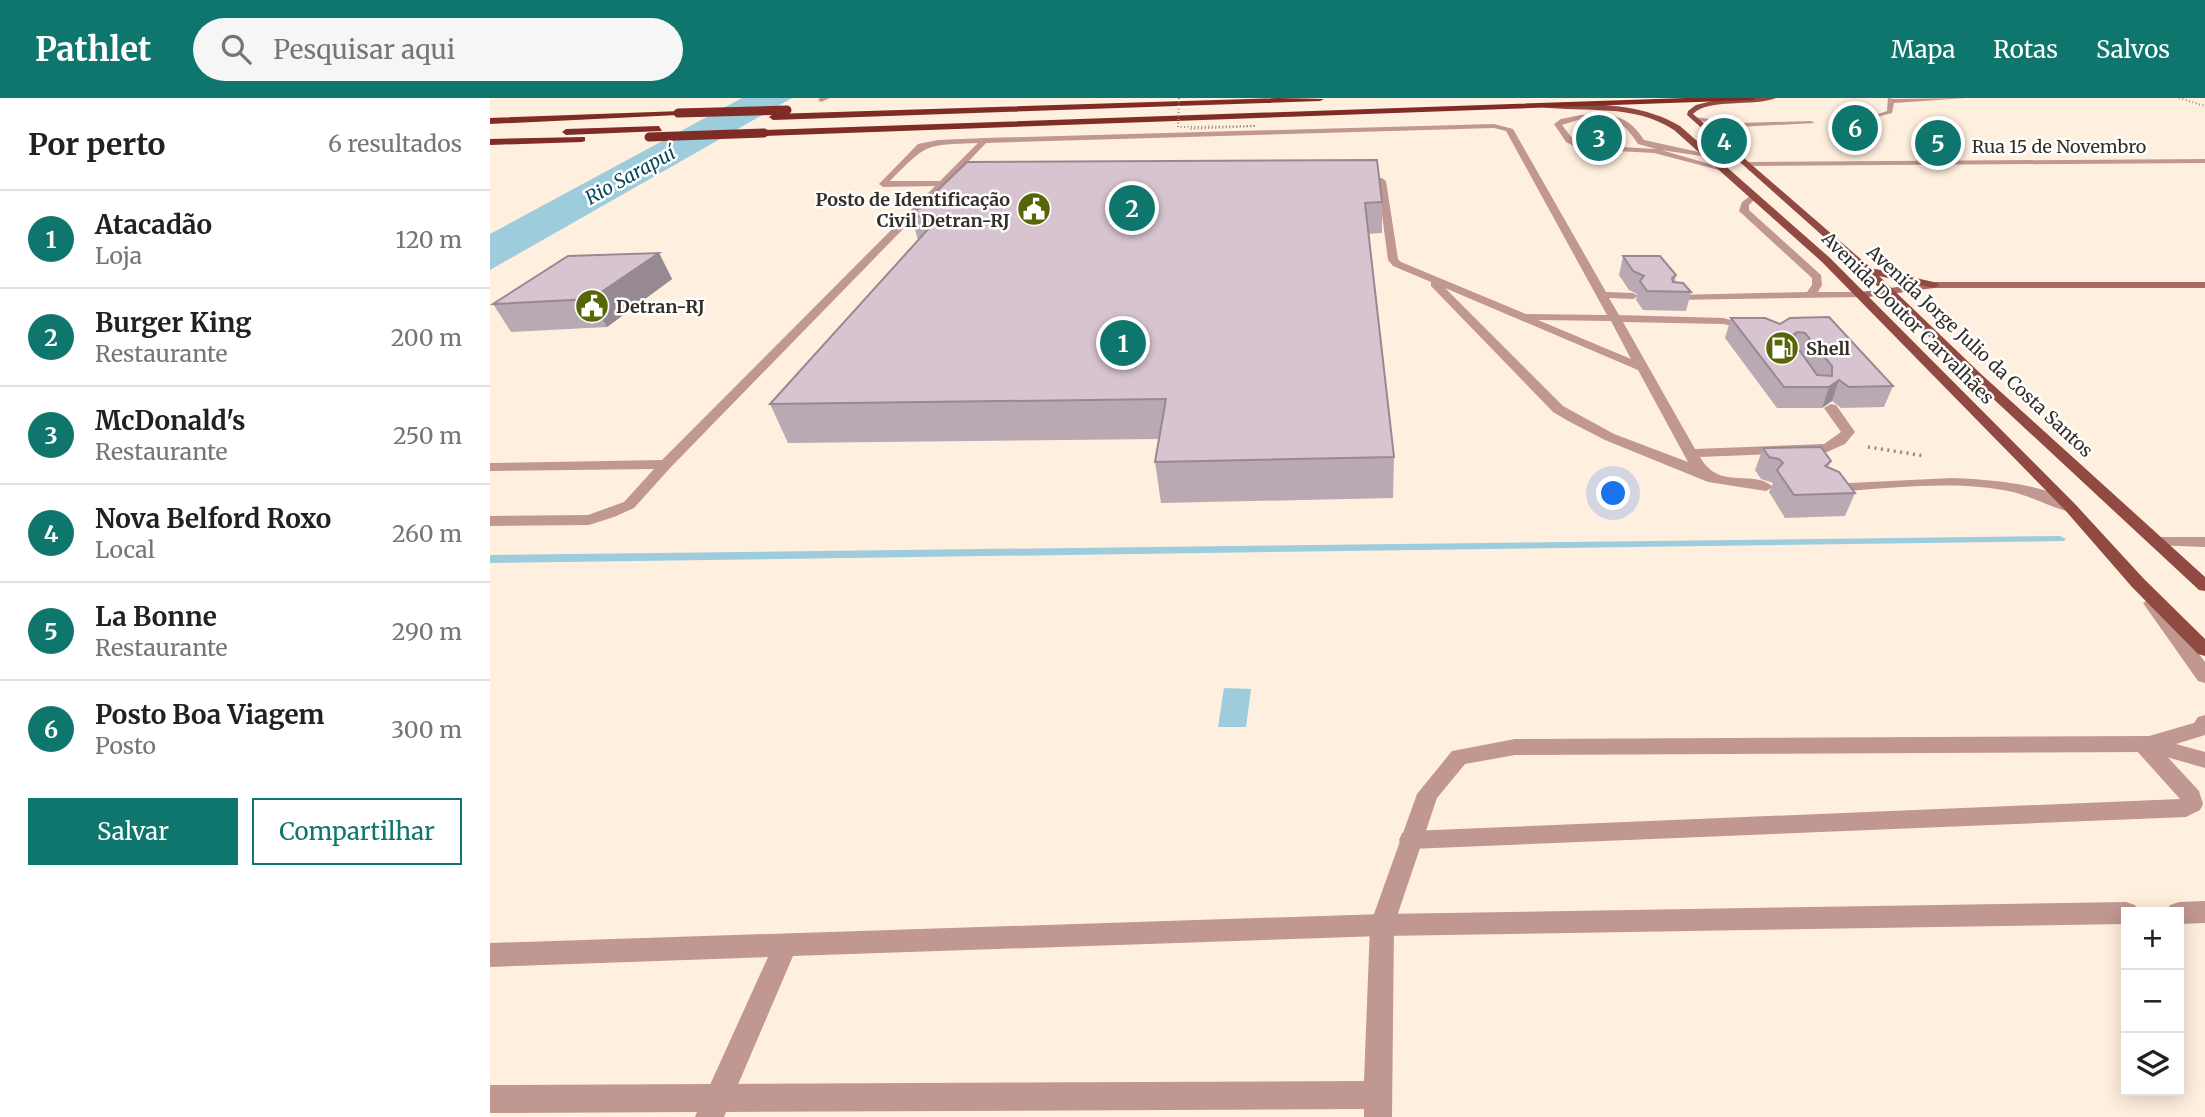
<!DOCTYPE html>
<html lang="pt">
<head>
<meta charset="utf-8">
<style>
	:root { --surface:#fff; --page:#f6f6f6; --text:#202124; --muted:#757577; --line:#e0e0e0; --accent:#0f766e }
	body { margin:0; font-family:Merriweather,serif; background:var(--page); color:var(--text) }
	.controls { position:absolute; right:21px; bottom:21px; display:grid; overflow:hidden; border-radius:0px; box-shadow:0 4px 18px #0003 }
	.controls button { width:63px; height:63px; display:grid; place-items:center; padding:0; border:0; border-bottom:2px solid var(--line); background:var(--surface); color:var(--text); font:35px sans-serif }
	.you { position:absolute; left:1124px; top:396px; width:24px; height:24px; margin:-18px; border:5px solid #fff; border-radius:50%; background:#1a73e8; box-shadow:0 0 0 10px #1a73e833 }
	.badge { display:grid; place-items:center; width:46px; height:46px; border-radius:50%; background:var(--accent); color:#fff; font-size:23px; font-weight:700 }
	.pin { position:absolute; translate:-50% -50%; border:4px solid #fff; box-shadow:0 2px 7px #0006 }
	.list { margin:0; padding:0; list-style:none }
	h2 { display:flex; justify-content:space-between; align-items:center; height:91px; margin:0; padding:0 28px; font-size:30px }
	h2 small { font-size:23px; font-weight:400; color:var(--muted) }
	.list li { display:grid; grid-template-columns:46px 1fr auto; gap:21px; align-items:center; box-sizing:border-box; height:98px; padding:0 28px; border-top:2px solid var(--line) }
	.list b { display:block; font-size:26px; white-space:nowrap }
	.list p { margin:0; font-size:23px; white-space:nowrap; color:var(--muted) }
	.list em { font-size:23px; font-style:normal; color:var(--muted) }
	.actions { display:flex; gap:14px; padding:21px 28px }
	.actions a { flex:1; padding:16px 0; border:2px solid var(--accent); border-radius:0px; text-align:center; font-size:24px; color:var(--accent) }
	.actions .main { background:var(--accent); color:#fff }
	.icon { flex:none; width:38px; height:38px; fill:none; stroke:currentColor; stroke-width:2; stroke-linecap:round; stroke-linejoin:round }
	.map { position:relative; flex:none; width:1715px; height:1019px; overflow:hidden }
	header { display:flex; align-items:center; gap:42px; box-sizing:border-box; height:98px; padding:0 35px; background:var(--accent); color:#fff }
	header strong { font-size:33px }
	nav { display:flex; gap:38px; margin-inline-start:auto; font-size:24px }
	.search { width:490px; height:63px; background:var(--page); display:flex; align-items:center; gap:18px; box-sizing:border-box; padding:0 24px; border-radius:38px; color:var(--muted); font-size:26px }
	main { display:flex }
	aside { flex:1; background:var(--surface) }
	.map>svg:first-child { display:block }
</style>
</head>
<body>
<header>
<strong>Pathlet</strong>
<div class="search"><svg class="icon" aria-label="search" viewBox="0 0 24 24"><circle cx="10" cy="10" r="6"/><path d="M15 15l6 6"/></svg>Pesquisar aqui</div>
<nav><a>Mapa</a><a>Rotas</a><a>Salvos</a></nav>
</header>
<main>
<aside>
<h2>Por perto<small>6 resultados</small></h2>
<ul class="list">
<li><span class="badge">1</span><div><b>Atacadão</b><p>Loja</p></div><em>120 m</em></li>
<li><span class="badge">2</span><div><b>Burger King</b><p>Restaurante</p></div><em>200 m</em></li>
<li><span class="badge">3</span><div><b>McDonald's</b><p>Restaurante</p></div><em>250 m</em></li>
<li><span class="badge">4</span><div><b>Nova Belford Roxo</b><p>Local</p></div><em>260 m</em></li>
<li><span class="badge">5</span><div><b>La Bonne</b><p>Restaurante</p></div><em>290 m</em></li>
<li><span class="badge">6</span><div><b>Posto Boa Viagem</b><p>Posto</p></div><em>300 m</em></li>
</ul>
<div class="actions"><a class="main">Salvar</a><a>Compartilhar</a></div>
</aside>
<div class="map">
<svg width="1715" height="1019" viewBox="0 0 1715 1019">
	<rect width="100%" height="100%" fill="#ffefdf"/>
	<!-- water -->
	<path fill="#9dccdd" d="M 252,0 L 302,0 L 0,172 L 0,136 Z
		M 734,590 L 761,591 L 756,629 L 728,629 Z"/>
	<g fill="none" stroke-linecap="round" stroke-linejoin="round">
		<!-- stream -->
		<path fill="#9dccdd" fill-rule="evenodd" d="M 1570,438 L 1576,441 L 1574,443 L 0,465 L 0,457 Z"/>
		<!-- path-far1 -->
		<path stroke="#958a7f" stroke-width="2" stroke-dasharray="1 2.5" stroke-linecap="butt" d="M 1689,0 L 1715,8"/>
		<!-- path -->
		<path stroke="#958a7f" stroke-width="3.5" stroke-dasharray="2 4.5" stroke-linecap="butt" d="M 1378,349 L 1435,358"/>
		<!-- lane -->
		<path fill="#c19791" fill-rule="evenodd" d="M 1398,0 L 1404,1 L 1476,0 L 1404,5 L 1402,15 L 1376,22 L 1376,20 L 1397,13 Z
			M 1091,17 C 1121,16 1138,16 1154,42 L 1222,57 L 1218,59 L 1171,52 L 1237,71 L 1233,73 L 1164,55 L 1090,51 L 1076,44 L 1064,26 L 1071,21 ZM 1091,21 C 1123,20 1130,19 1148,46 L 1166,51 L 1095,47 L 1082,40 L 1072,27 Z
			M 1205,19 L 1248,25 L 1321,23 L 1325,25 L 1248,29 L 1203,22 Z
			M 1004,26 L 1023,31 L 1116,194 L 1143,195 L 1148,198 L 1143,201 L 1119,200 L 1129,217 L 1233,220 L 1269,229 L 1263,232 L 1233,226 L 1133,224 L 1205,351 L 1334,346 L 1351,334 L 1334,310 L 1341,306 L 1346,307 L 1365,334 L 1355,346 L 1337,354 L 1210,359 C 1230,394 1263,370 1283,389 L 1276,393 L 1218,384 L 1115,342 L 1080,324 L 1063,314 L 941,188 L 941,184 L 903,168 L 898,162 L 888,86 L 867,87 L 864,82 L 892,80 L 896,83 L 908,161 L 911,164 L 1036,216 L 1117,217 L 1016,33 L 1004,30 L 496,45 L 460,83 L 478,82 L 481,87 L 455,88 L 181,369 L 144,410 L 124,419 L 99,427 L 0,428 L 0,418 L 98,417 L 134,404 L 164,371 L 0,373 L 0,365 L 172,362 L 445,88 L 393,89 L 389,86 L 428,46 L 448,42 L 495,40 ZM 488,45 L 450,83 L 400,83 C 438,45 434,47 488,45 ZM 955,190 L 1148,272 L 1198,364 L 1124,336 L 1073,308 ZM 1048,222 L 1121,223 L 1141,261 Z
			M 1263,96 L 1267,99 L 1259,107 L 1259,112 L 1331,177 L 1332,187 L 1328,194 L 1371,194 L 1375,195 L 1375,199 L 1181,202 L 1180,200 L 1185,197 L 1317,194 L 1322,187 L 1322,180 L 1249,113 L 1252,104 Z
			M 1462,380 C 1493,381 1566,386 1588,409 L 1580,414 C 1561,409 1543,399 1523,394 C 1464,381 1399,391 1339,394 L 1332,390 L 1339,386 Z
			M 1653,638 L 1660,640 L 1709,693 L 1713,706 L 1710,712 L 1696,719 L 920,751 L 912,749 L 909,742 L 912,735 L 920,733 L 1690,701 L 1646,652 L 1643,646 L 1646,640 Z
			M 1715,803 L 1715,825 L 1689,826 L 1689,814 L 1677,814 L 1680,807 L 1689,804 Z
			M 1636,804 L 1645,807 L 1648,814 L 1636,814 L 1636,826 L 892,838 L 303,858 L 238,1010 L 228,1014 L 218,1010 L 214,1000 L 278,859 L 0,869 L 0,845 L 892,816 Z"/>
		<!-- street -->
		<path fill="#c19791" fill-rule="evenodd" d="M 330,0 L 340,0 L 331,4 L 328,2 Z
			M 1715,61 L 1715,65 L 1256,68 L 1252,66 L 1256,64 Z
			M 1667,439 L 1715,439 L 1715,449 L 1661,447 L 1659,444 L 1661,441 Z
			M 1662,499 L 1668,501 L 1715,564 L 1715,585 L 1708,583 L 1653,505 Z
			M 1715,617 L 1715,637 L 1686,646 L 1715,654 L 1715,670 L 1659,654 L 1025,657 L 975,666 L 947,700 L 904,827 L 902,1019 L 874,1019 L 874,1011 L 236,1014 L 234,1019 L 205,1019 L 207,1014 L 0,1015 L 0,987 L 874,983 L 880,827 L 927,696 L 962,653 L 1025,641 L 1659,638 L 1704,625 L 1708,619 Z"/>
		<!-- secondary -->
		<path fill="#a66b63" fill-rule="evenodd" d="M 1444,184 L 1715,184 L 1715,190 L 1444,190 L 1371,200 L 1366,197 L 1371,194 Z"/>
		<!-- primary -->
		<path fill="#914a42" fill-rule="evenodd" d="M 1259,0 L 1286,0 C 1265,9 1218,0 1203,16 L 1381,170 L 1448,185 L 1449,187 L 1444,190 L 1389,178 L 1491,276 L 1715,479 L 1715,493 L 1709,492 L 1483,282 L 1371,172 L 1197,17 L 1198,13 L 1206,7 L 1222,3 Z
			M 1052,6 C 1099,6 1148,3 1190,28 L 1340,160 L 1585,406 L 1654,481 L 1715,541 L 1715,558 L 1708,556 L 1642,489 L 1575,412 L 1332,164 L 1184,32 C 1142,5 1097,15 1050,9 Z"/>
		<!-- highway -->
		<path fill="#7e2c25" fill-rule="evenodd" d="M 788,0 L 834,1 L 830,3 L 283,22 L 279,19 L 283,16 Z
			M 1195,0 L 1266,0 L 1262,2 L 274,38 L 270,35 L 274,32 Z
			M 191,13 L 188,17 L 0,26 L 0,20 Z
			M 169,28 L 172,33 L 76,37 L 72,34 L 76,31 Z
			M 95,39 L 95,43 L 92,44 L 0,47 L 0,41 Z"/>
		<!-- path-bridge -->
		<path stroke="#958a7f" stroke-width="2" stroke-dasharray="1 2.5" stroke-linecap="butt" d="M 689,0 L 688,29 L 766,28 L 698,31"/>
		<!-- highway-bridge -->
		<path stroke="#7e2c25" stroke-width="9" d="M 188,15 L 297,12
			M 159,39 L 274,35"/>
	</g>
	<!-- wall -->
	<path fill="#b9a9b3" d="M 892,104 L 892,135 L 878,136 L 904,359 L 903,400 L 671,405 L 665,364 L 669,341 L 298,345 L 280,306 L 428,142 L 421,118 Z
		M 169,155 L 182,181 L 117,229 L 21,234 L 3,206 Z
		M 1133,158 L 1186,177 L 1185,184 L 1201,194 L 1196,213 L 1153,212 L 1146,202 L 1147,196 L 1139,192 L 1129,177 Z
		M 1241,220 L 1290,226 L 1300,220 L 1403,288 L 1394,309 L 1351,310 L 1342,303 L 1332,310 L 1287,310 L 1235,240 Z
		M 1273,350 L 1341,363 L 1338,369 L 1365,395 L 1355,418 L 1295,420 L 1279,394 L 1283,385 L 1271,381 L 1265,372 Z"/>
	<!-- shaded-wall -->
	<path fill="#968992" d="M 169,155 L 182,181 L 117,229 L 101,201 Z
		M 1307,234 L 1301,254 L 1300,239 Z
		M 1349,282 L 1342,303 L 1332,310 L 1339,289 Z"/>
	<!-- building -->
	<path fill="#d7c4d0" stroke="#968992" stroke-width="2" fill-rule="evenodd" d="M 887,62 L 892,104 L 875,105 L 904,359 L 665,364 L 676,301 L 280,306 L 450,118 L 421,118 L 477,64 Z
		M 169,155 L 101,201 L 3,206 L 78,158 Z
		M 1133,158 L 1170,158 L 1186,177 L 1182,180 L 1183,184 L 1193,185 L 1201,194 L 1157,193 L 1150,183 L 1154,178 L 1143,173 Z
		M 1339,219 L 1403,288 L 1359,289 L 1349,282 L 1339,289 L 1294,289 L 1241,220 L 1275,220 L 1290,226 L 1300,220 ZM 1307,234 L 1315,235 L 1342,268 L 1342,278 L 1327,277 L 1300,239 Z
		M 1331,349 L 1341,363 L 1335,368 L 1349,374 L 1365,395 L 1304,397 L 1287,372 L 1293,365 L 1289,361 L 1279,359 L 1273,350 Z"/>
	<!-- icons -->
	<defs>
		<g id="civic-disc" transform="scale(1.75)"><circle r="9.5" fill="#586509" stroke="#fff"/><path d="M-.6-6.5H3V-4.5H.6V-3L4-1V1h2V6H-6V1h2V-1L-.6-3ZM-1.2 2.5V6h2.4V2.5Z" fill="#fff"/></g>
		<g id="fuel-disc" transform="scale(1.75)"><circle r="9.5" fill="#586509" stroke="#fff"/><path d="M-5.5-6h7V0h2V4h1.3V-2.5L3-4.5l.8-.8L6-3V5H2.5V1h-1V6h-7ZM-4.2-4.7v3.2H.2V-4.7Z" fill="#fff"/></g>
	</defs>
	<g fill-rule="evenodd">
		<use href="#civic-disc" x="544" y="111"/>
		<use href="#civic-disc" x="102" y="208"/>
		<use href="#fuel-disc" x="1292" y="250"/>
	</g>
	<g text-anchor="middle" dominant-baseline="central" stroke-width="5" stroke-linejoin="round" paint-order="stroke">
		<!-- far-street labels -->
		<g font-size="18" fill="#342e28" stroke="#fff">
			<text x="1569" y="48">Rua 15 de Novembro</text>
			<text transform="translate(1418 220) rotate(45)">Avenida Doutor Carvalhães</text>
			<text transform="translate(1490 253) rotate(43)">Avenida Jorge Julio da Costa Santos</text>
		</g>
		<!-- far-poi labels -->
		<g font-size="18" font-weight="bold" fill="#342e28" stroke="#fff" text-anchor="start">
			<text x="520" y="101" text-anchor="end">Posto de Identificação<tspan x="520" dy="21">Civil Detran-RJ</tspan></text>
			<text x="126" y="208">Detran-RJ</text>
			<text x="1316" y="250">Shell</text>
		</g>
		<!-- far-water labels -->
		<g font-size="19" font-style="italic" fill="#04495b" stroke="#fff">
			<text transform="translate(140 77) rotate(-29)">Rio Sarapuí</text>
		</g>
	</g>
</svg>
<div class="controls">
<button>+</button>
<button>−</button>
<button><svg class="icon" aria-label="layers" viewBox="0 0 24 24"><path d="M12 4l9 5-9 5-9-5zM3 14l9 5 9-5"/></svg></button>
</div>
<div class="you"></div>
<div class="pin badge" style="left:633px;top:245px">1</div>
<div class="pin badge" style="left:642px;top:110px">2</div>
<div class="pin badge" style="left:1109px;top:40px">3</div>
<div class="pin badge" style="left:1234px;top:43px">4</div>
<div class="pin badge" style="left:1448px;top:45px">5</div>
<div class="pin badge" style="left:1365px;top:30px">6</div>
</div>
</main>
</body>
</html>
